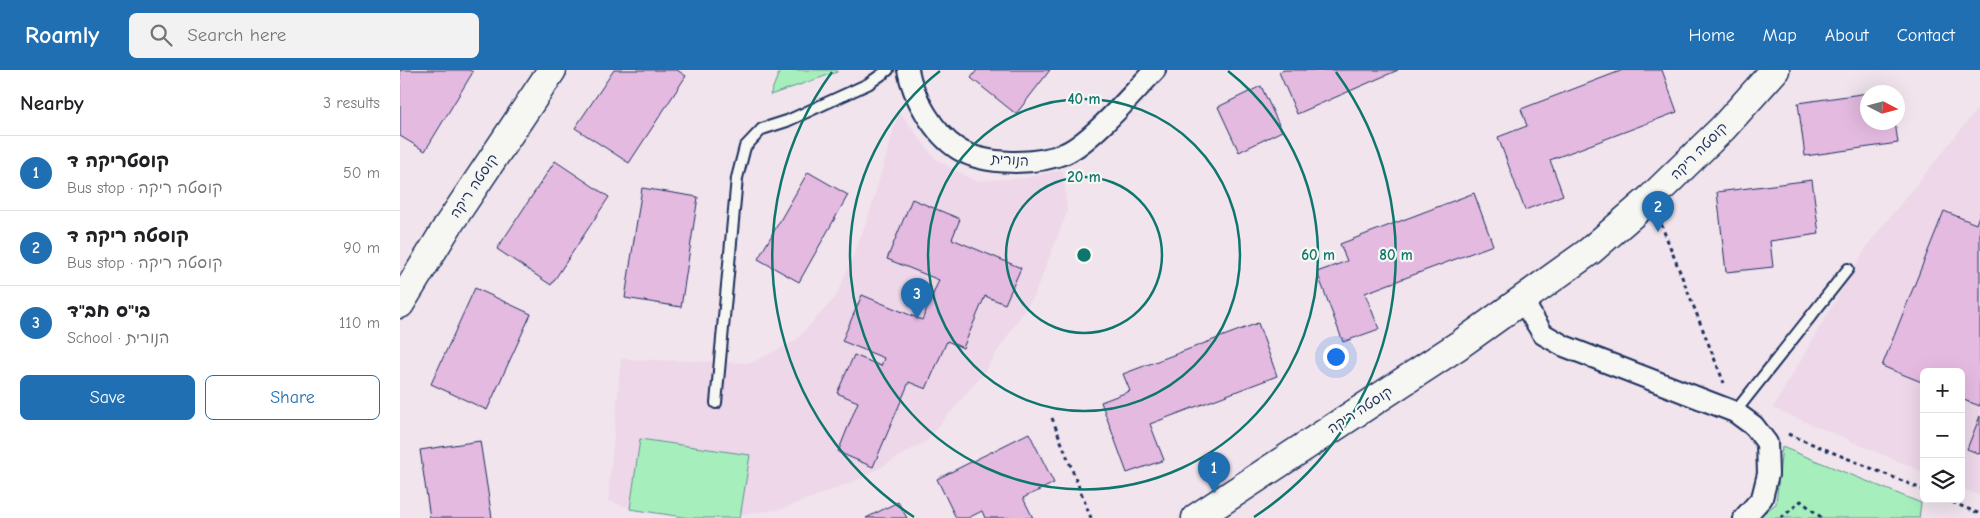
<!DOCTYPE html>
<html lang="en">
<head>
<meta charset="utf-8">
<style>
	:root { --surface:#fff; --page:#f2f2f2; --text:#202124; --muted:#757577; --line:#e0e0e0; --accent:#1f6fb2 }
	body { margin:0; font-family:"Comic Neue","Playpen Sans Hebrew",sans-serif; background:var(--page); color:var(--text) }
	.controls { position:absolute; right:15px; bottom:15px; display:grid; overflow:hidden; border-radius:8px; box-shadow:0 5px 20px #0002 }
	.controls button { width:45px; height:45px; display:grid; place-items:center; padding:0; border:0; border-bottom:1px solid var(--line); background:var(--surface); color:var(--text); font:25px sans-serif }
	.compass { position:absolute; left:1460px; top:15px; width:45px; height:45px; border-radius:50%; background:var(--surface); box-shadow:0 5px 20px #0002; rotate:96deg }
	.you { position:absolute; left:935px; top:286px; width:18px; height:18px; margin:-12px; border:4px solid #fff; border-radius:50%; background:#1a73e8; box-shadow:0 0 0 8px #1a73e833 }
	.badge { display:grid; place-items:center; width:32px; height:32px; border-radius:50%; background:var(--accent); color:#fff; font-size:16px; font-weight:700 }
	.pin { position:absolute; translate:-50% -41px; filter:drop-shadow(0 1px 2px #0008) }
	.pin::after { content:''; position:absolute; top:26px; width:18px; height:15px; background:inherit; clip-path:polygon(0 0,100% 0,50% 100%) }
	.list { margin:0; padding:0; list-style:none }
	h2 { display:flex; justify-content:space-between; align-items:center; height:65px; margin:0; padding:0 20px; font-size:21px }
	h2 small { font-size:16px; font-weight:400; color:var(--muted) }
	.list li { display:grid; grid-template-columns:32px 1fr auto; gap:15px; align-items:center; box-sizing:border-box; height:75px; padding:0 20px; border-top:1px solid var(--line) }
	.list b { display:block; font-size:19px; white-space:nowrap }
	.list p { margin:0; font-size:16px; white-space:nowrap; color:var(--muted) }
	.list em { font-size:16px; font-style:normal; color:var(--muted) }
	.actions { display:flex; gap:10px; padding:15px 20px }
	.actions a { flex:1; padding:11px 0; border:1px solid var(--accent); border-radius:8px; text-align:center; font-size:18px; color:var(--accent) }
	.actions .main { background:var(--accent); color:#fff }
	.icon { flex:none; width:28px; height:28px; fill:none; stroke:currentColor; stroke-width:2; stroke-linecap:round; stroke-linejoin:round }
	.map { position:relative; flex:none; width:1580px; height:448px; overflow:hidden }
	header { display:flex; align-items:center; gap:30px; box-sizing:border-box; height:70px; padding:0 25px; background:var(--accent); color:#fff }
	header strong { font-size:24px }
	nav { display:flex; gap:28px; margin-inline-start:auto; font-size:18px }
	.search { width:350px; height:45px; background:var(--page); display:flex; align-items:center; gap:12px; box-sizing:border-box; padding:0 18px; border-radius:8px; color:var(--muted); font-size:19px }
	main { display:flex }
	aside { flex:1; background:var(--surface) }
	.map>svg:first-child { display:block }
</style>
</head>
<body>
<header>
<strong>Roamly</strong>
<div class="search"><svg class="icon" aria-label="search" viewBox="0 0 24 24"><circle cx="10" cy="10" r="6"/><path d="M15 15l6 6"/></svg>Search here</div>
<nav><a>Home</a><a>Map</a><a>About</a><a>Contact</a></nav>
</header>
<main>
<aside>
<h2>Nearby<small>3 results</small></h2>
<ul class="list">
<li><span class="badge">1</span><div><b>קוסטריקה ד</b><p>Bus stop · קוסטה ריקה</p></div><em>50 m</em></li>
<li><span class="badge">2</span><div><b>קוסטה ריקה ד</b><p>Bus stop · קוסטה ריקה</p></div><em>90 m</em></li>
<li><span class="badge">3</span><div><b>בי&quot;ס חב&quot;ד</b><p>School · הנורית</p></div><em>110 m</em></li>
</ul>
<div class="actions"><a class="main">Save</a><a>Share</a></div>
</aside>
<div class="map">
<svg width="1580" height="448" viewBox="0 0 1580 448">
	<rect width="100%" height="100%" fill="#f1e4ed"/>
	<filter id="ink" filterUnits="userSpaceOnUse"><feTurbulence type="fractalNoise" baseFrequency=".02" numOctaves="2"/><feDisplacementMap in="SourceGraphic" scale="10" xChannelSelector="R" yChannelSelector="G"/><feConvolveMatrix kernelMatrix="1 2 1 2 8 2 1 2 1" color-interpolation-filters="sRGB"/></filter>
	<g filter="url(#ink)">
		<!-- built -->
		<path fill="#edd7e9" d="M 1580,36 L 1580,426 L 1561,418 L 1561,302 L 1524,302 L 1524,402 L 1373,338 L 1469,173 Z
			M 499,41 L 535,89 L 575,111 L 625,108 L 663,100 L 667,142 L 634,226 L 582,305 L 526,371 L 462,408 L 382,439 L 312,448 L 299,448 L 237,440 L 208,431 L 221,289 L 351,293 L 395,271 L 436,227 L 468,149 Z"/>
		<!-- green -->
		<path fill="#a6efbd" stroke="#608f8e" d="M 380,0 L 437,0 L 437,2 L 370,25 Z
			M 240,369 L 350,385 L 340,448 L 290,448 L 230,439 Z
			M 1382,377 L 1521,433 L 1519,448 L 1357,448 L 1376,434 Z"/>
		<!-- building -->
		<path fill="#e4bae1" stroke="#1b2f5e" d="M 0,0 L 69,0 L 73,2 L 25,81 L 0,66 Z
			M 214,0 L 277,0 L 286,6 L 229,93 L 175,58 Z
			M 577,0 L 650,0 L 616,44 L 571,8 Z
			M 884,0 L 998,0 L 897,44 L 879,2 Z
			M 1223,0 L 1262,0 L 1277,42 L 1150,90 L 1163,125 L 1125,140 L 1098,67 L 1127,56 L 1121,39 Z
			M 861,16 L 882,61 L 839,82 L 818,37 Z
			M 1468,23 L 1468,52 L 1495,52 L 1498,73 L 1405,86 L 1398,33 Z
			M 155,91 L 209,127 L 151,215 L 97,179 Z
			M 408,102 L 448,125 L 399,212 L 358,189 Z
			M 1412,110 L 1419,164 L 1370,171 L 1373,197 L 1326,202 L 1317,122 Z
			M 242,118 L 298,127 L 281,237 L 225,228 Z
			M 1074,123 L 1093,175 L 965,223 L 979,259 L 943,272 L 917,202 L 947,191 L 940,174 Z
			M 512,129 L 560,149 L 552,169 L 621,198 L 605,234 L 585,226 L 563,278 L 547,271 L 526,319 L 509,312 L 473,397 L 438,382 L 458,332 L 437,323 L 454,285 L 481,296 L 484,288 L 442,271 L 462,225 L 522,250 L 539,210 L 487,189 Z
			M 1544,141 L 1576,154 L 1580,143 L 1580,336 L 1561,329 L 1561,302 L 1524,302 L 1524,313 L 1482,296 Z
			M 75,218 L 131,244 L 87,340 L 31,314 Z
			M 858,253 L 877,306 L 750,354 L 764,390 L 727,403 L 701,332 L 730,321 L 723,304 Z
			M 1580,346 L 1580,384 L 1567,379 Z
			M 629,363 L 654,413 L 623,428 L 633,448 L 585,448 L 582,441 L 568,448 L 556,448 L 537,409 Z
			M 80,371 L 92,448 L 30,448 L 20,380 Z
			M 498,432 L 507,448 L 466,448 Z"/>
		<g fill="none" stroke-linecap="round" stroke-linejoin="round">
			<!-- lane casing -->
			<g stroke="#1b2f5e" stroke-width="14">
				<path id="lane" d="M 316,333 L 337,108 L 345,77 L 362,59 L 387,51 L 468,14 L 488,0
					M 1335,342 L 1448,199"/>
			</g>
			<!-- street casing -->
			<g stroke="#1b2f5e" stroke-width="24">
				<path id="street" d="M 508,0 C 513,27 534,64 558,79 C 585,96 637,95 666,83 C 692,71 734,22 755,0
					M 1122,230 L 1143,264 L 1164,276 L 1335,342 L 1354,356 L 1367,373 L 1368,404 L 1362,428 L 1344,448"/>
			</g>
			<!-- secondary casing -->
			<g stroke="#1b2f5e" stroke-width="31">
				<path id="secondary" d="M 0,234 L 47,157 L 152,0
					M 796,448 L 1059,275 L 1190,181 L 1251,128 L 1323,58 L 1375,0"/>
			</g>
			<!-- path -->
			<path stroke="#1b2f5e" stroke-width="3" stroke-dasharray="4 4" stroke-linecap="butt" d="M 1261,154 L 1324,313
				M 652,348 L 691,448
				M 1388,364 L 1524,420
				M 1545,429 L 1580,444
				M 1381,448 L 1401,431 L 1422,448"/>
			<!-- lane -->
			<use href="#lane" stroke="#f6f6f2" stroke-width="10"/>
			<!-- street -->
			<use href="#street" stroke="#f6f6f2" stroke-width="20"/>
			<!-- secondary -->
			<use href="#secondary" stroke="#f6f6f2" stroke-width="28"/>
		</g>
	</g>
	<!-- distance rings -->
	<g fill="none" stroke="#0f766e" stroke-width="2.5">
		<circle cx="684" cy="185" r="78"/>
		<circle cx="684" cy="185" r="156"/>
		<path d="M828 1A234 234 0 1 1 540 1"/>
		<path d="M514 447A312 312 0 0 1 432 2M936 2A312 312 0 0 1 854 447"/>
	</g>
	<g text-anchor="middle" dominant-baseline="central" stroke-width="4.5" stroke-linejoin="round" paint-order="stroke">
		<!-- street labels -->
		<g font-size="14" fill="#1b2f5e" stroke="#f6f6f2">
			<text transform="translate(1299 81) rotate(-45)">קוסטה ריקה</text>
			<text transform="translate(610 90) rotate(4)">הנורית</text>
			<text transform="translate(74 116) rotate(-56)">קוסטה ריקה</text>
			<text transform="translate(960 340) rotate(-33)">קוסטה ריקה</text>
		</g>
	</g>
	<circle cx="684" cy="185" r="8" fill="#0f766e" stroke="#f6f6f2" stroke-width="2.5"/>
	<g font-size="15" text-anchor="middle" font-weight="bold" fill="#0f766e" stroke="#f6f6f2" stroke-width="4.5" stroke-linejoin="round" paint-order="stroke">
		<text x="684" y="34">40 m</text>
		<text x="684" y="112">20 m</text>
		<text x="918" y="190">60 m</text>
		<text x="996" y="190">80 m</text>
	</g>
</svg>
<div class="controls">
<button>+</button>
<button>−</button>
<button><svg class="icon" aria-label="layers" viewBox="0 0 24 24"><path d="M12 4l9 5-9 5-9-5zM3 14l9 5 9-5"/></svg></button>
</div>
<svg class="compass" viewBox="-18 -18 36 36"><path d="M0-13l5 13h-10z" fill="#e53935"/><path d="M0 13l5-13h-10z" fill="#757577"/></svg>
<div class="you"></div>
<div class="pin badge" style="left:814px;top:423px">1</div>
<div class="pin badge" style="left:1258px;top:162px">2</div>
<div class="pin badge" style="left:517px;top:249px">3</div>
</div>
</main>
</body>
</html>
